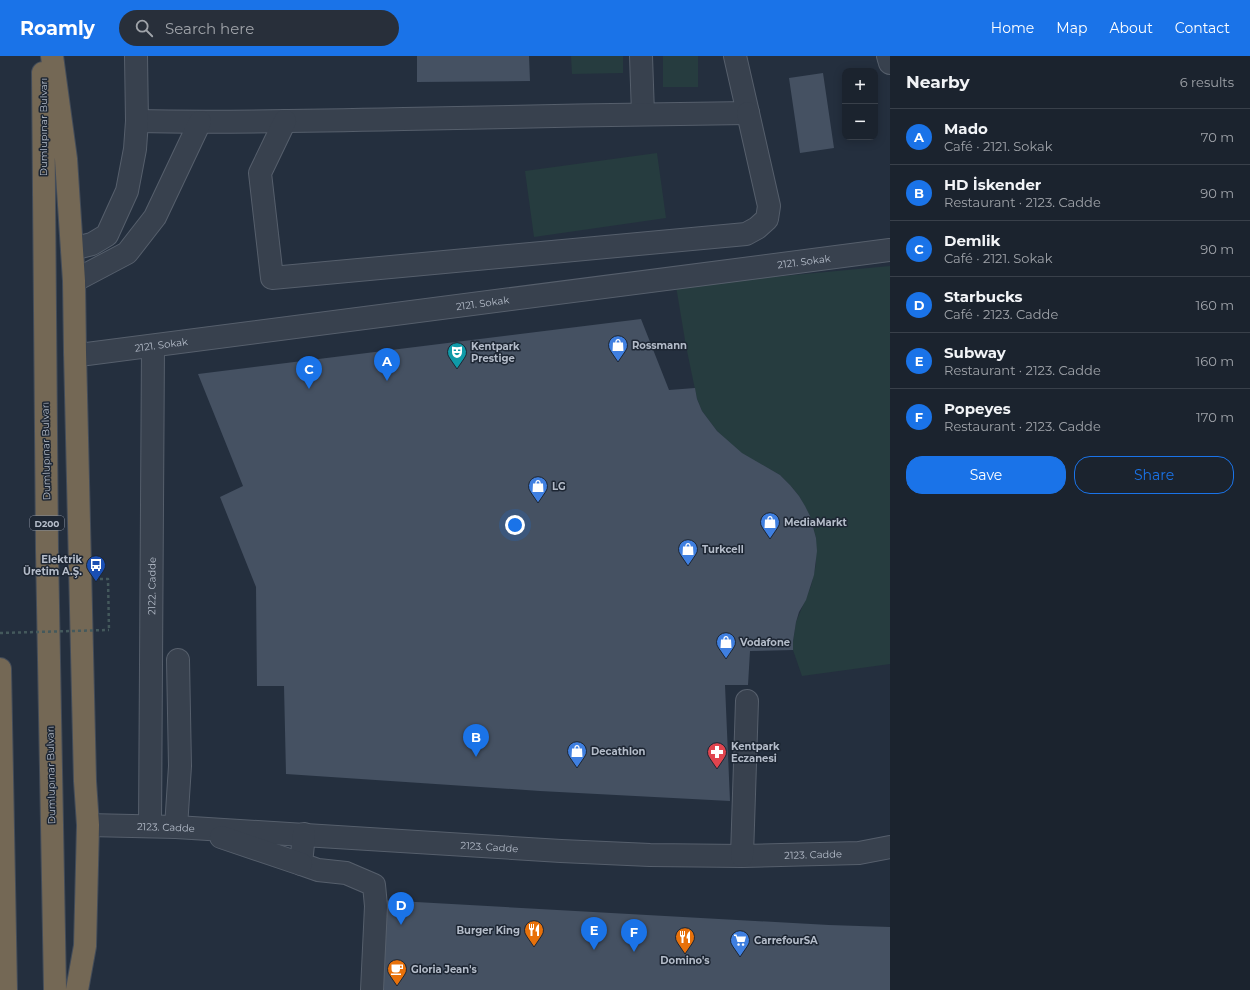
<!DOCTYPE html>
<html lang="en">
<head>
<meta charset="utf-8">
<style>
	:root { --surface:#1b232e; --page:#282f3a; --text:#f1f3f6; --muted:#a0a4aa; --line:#39404a; --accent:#1a73e8 }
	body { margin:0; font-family:Montserrat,sans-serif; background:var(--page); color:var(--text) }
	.controls { position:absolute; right:12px; top:12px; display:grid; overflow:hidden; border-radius:8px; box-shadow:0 2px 10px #0003 }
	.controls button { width:36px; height:36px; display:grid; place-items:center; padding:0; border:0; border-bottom:1px solid var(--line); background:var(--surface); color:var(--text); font:20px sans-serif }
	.you { position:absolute; left:515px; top:469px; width:14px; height:14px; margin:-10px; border:3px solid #fff; border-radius:50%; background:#1a73e8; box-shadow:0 0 0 6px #1a73e833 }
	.badge { display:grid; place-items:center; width:26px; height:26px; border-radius:50%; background:var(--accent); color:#fff; font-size:13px; font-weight:700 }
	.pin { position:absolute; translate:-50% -33px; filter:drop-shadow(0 1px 2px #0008) }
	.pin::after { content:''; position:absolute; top:21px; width:14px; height:12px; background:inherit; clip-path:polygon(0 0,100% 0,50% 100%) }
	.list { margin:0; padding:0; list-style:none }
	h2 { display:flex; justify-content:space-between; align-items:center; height:52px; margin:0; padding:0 16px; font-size:17px }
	h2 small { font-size:13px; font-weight:400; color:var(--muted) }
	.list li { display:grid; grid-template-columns:26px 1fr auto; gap:12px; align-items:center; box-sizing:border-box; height:56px; padding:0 16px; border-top:1px solid var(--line) }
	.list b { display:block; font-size:15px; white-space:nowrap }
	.list p { margin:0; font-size:13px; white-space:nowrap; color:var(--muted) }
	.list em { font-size:13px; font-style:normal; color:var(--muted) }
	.actions { display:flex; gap:8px; padding:12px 16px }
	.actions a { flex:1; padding:9px 0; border:1px solid var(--accent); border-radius:16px; text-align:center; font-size:14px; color:var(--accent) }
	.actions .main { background:var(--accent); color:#fff }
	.icon { flex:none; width:22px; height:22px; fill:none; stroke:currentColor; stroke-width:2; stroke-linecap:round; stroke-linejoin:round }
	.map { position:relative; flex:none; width:890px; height:934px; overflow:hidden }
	header { display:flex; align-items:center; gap:24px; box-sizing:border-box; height:56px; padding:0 20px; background:var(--accent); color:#fff }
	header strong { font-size:19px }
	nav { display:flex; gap:22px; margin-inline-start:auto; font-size:14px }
	.search { width:280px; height:36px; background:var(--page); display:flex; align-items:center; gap:10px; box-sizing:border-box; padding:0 14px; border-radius:22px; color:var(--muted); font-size:15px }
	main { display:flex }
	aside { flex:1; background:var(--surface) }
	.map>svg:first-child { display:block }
</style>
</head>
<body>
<header>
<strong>Roamly</strong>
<div class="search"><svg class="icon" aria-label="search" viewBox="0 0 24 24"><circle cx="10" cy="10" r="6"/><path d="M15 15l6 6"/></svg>Search here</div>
<nav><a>Home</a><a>Map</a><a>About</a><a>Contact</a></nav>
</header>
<main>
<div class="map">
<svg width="890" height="934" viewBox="0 0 890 934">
	<rect width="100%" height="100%" fill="#242f3e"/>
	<!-- green -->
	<path fill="#263c3f" d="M 571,0 L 623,0 L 623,17 L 572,18 Z
		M 663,0 L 698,0 L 698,31 L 663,31 Z
		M 657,97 L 666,162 L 534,181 L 525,115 Z
		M 890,210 L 890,608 L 802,620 L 793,594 L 793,585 L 796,566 L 811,530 L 816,508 L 816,482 L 810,460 L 799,440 L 790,429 L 780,419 L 741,397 L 717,375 L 702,355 L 697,343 L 686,290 L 676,230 Z"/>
	<!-- building -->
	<path fill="#455162" d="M 417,0 L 529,0 L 530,25 L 417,26 Z
		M 823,17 L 834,92 L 800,97 L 789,22 Z
		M 641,263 L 669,334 L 695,332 L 697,343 L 702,355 L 717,375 L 742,397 L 780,419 L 790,429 L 799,440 L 805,450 L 810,460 L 816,482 L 817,495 L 814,519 L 806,544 L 799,556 L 796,566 L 793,585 L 793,594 L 750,595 L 748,629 L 725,629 L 730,745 L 540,735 L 286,718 L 284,630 L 257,630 L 256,531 L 220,441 L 243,430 L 198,318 Z
		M 380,844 L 829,869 L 890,871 L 890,934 L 375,934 Z"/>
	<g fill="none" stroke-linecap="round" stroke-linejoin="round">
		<!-- minor casing -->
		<g stroke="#565f6c" stroke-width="24">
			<g id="minor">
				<path d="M 641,0 L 643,58"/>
				<path d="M 888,0 L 890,7"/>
				<path d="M 137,65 C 226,67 315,65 404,63 C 519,61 633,58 748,57 L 735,0"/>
				<path d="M 285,65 L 260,117 L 272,222 L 746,178 L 757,172 L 767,163 L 769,150 L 748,57"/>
				<path d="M 72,193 L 92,188 L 107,179 L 127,135 L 135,93 L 137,65 L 136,0"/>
				<path d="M 74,225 L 127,197 L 155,161 L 200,66"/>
				<path id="s1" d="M 75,296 L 87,298 L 890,194"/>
				<path id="s2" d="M 88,769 L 176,771 L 561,795 L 650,799 L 742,800 L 859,797 L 890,791"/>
				<path id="s3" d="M 150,770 L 153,290"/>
				<path d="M 176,771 L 180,710 L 178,604"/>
				<path d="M 304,778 L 301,808 L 318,814 L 346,817 L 374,829 L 376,850 L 372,934"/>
				<path d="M 221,781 L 301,808"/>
				<path d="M 742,800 L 747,645"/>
			</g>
		</g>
		<!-- highway casing -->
		<g stroke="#434c59" stroke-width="24">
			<path id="highway" d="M 52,0 L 66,103 L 74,225 L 75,296 L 85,725 L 88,769 L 85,890 L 77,934
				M 43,17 L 47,494 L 55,934
				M 0,613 L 6,934"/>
		</g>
		<!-- path -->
		<path stroke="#44595c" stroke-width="2.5" stroke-dasharray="3 3" stroke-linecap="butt" d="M 100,523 L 108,523 L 109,574"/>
		<!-- minor -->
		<use href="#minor" stroke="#38414e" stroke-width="22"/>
		<!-- highway -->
		<use href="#highway" stroke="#746855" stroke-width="22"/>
		<!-- path-bridge -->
		<path stroke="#44595c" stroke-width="2.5" stroke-dasharray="3 3" stroke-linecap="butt" d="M 0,577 L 109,574"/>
	</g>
	<!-- icons -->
	<defs>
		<g id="shop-pin" transform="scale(1)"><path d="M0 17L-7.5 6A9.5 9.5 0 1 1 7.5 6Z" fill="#3f7fe0" stroke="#1d2633"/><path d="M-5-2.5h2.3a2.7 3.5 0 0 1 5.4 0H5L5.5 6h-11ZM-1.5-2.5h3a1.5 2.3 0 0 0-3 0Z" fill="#fff"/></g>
		<g id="theatre-pin" transform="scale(1)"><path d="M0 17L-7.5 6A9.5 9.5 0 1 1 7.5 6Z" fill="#0f9aa8" stroke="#1d2633"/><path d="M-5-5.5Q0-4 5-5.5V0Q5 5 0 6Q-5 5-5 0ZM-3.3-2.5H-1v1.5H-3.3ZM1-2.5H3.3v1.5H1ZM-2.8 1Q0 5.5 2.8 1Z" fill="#fff"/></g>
		<g id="bus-pin" transform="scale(1)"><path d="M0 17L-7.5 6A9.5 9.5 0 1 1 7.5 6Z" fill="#1a4fb4" stroke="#1d2633"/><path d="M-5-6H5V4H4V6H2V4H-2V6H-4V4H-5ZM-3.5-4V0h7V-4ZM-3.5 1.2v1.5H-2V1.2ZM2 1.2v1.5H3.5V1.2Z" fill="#fff"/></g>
		<g id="pharmacy-pin" transform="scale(1)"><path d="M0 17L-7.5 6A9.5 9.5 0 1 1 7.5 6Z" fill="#e0444e" stroke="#1d2633"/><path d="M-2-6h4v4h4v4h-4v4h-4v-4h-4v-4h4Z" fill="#fff"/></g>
		<g id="restaurant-pin" transform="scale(1)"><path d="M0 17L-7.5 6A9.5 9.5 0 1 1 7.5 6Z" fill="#e8710a" stroke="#1d2633"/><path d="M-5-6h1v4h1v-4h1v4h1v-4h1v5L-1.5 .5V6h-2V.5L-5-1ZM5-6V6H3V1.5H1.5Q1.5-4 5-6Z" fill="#fff"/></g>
		<g id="supermarket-pin" transform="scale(1)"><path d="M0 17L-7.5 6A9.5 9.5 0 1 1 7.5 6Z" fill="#3f7fe0" stroke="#1d2633"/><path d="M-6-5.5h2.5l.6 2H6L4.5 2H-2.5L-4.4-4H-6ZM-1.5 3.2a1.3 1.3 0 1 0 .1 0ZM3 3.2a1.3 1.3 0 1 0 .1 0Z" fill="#fff"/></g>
		<g id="cafe-pin" transform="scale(1)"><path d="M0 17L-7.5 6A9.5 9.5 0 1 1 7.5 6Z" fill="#e8710a" stroke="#1d2633"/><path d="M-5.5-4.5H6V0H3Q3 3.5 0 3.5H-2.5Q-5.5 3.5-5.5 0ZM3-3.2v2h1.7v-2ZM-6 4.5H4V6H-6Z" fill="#fff"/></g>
	</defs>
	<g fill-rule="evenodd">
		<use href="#shop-pin" x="618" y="289"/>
		<use href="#theatre-pin" x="457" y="296"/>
		<use href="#shop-pin" x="538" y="430"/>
		<use href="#shop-pin" x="770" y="466"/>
		<use href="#shop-pin" x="688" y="493"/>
		<use href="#bus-pin" x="96" y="509"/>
		<use href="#shop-pin" x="726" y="586"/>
		<use href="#shop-pin" x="577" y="695"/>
		<use href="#pharmacy-pin" x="717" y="696"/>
		<use href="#restaurant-pin" x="534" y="874"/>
		<use href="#restaurant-pin" x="685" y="881"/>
		<use href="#supermarket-pin" x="740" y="884"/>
		<use href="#cafe-pin" x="397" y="913"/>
	</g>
	<g text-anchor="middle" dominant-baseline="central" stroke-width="3" stroke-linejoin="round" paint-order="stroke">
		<!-- shield labels -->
		<rect fill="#1d2633" stroke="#878f9c" stroke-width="1" x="30" y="460" width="34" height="14" rx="3"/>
		<g font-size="9" font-weight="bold" fill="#b4bcc9">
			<text x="47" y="467">D200</text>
		</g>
		<!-- street labels -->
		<g font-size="10" fill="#b4bcc9" stroke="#1d2633">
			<text transform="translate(43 71) rotate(-90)">Dumlupınar Bulvarı</text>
			<text stroke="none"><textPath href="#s1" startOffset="735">2121. Sokak</textPath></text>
			<text stroke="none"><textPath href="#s1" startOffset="411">2121. Sokak</textPath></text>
			<text stroke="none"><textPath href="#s1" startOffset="87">2121. Sokak</textPath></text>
			<text transform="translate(46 395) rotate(-91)">Dumlupınar Bulvarı</text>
			<text stroke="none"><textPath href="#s3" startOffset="240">2122. Cadde</textPath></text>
			<text transform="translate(51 719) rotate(-91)">Dumlupınar Bulvarı</text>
			<text stroke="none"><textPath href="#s2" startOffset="78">2123. Cadde</textPath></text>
			<text stroke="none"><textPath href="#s2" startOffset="402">2123. Cadde</textPath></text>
			<text stroke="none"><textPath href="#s2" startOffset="726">2123. Cadde</textPath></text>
		</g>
		<!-- poi labels -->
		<g font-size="10" font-weight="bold" fill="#b4bcc9" stroke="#1d2633" text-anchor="start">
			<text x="632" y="289">Rossmann</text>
			<text x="471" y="290">Kentpark<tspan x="471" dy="12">Prestige</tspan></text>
			<text x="552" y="430">LG</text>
			<text x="784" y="466">MediaMarkt</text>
			<text x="702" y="493">Turkcell</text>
			<text x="82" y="503" text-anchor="end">Elektrik<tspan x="82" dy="12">Üretim A.Ş.</tspan></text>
			<text x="740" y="586">Vodafone</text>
			<text x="731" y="690">Kentpark<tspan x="731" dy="12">Eczanesi</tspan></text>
			<text x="591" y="695">Decathlon</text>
			<text x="520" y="874" text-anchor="end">Burger King</text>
			<text x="754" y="884">CarrefourSA</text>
			<text x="685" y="904" text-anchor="middle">Domino's</text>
			<text x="411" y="913">Gloria Jean's</text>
		</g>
	</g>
</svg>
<div class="controls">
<button>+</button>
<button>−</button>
</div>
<div class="you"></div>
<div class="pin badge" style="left:387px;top:325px">A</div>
<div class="pin badge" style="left:476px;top:701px">B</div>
<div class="pin badge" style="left:309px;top:333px">C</div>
<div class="pin badge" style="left:401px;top:869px">D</div>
<div class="pin badge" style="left:594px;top:894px">E</div>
<div class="pin badge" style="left:634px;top:896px">F</div>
</div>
<aside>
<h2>Nearby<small>6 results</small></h2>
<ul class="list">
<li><span class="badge">A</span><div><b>Mado</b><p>Café · 2121. Sokak</p></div><em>70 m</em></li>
<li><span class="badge">B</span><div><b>HD İskender</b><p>Restaurant · 2123. Cadde</p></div><em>90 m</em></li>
<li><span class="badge">C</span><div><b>Demlik</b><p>Café · 2121. Sokak</p></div><em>90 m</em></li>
<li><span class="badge">D</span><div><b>Starbucks</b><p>Café · 2123. Cadde</p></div><em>160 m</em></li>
<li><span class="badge">E</span><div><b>Subway</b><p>Restaurant · 2123. Cadde</p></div><em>160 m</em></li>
<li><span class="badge">F</span><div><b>Popeyes</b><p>Restaurant · 2123. Cadde</p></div><em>170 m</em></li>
</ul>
<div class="actions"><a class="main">Save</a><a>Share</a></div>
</aside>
</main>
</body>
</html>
